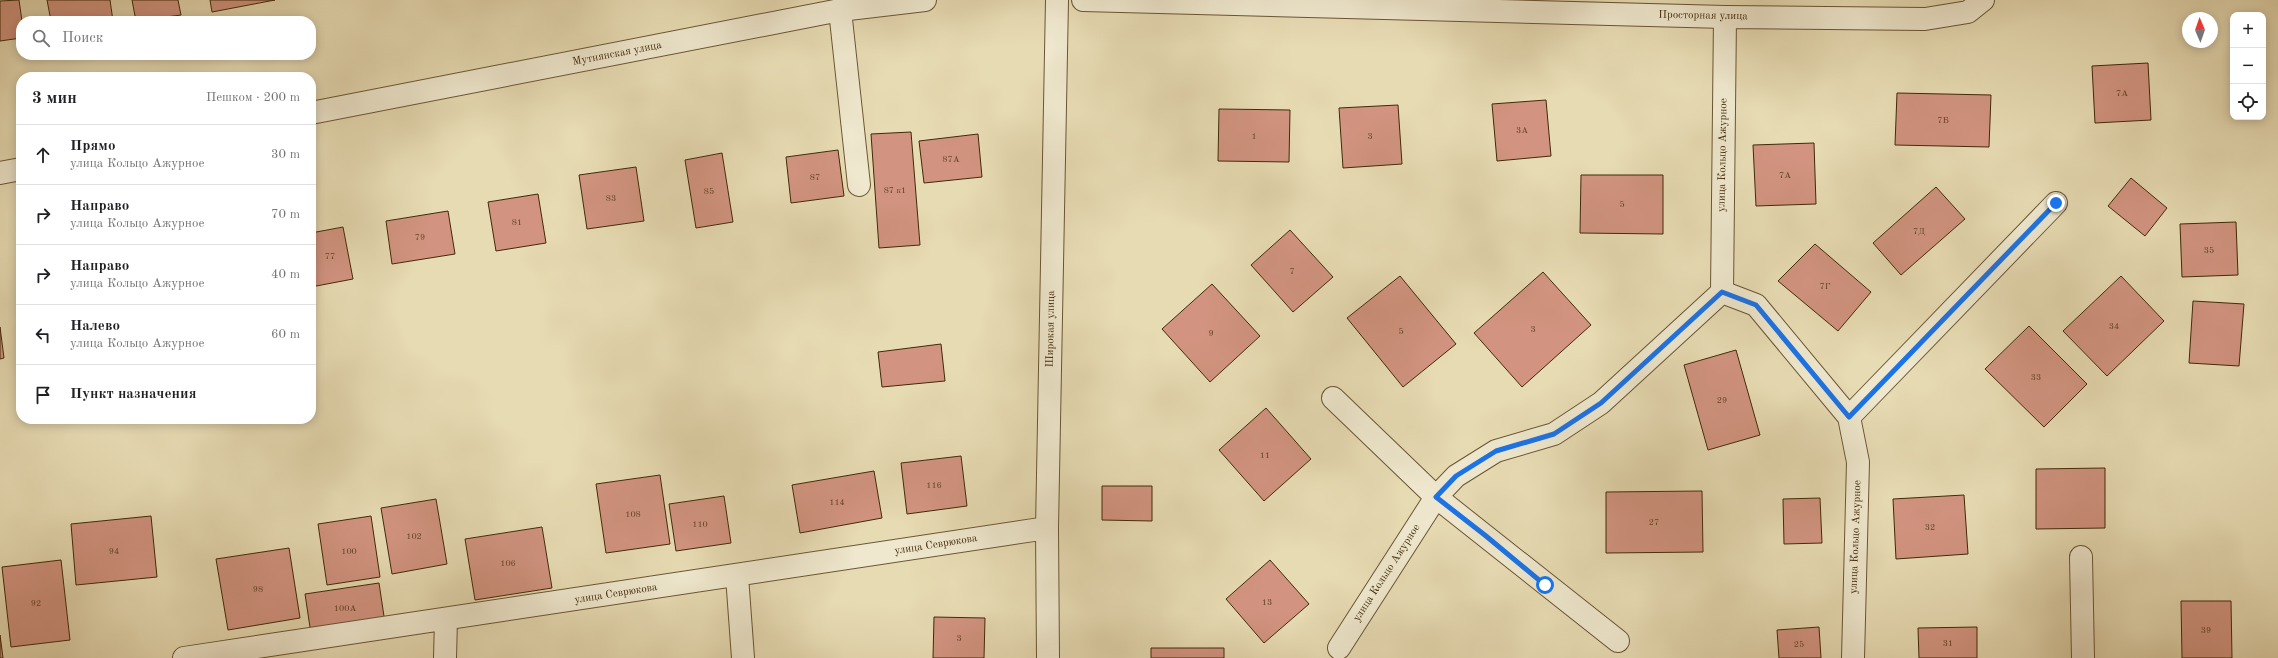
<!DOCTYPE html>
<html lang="ru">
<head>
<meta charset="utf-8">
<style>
	:root { --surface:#fff; --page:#f6f6f6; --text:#202124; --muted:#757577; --line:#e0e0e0 }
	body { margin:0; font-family:"Old Standard TT",serif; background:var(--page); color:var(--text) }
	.controls { position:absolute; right:12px; top:12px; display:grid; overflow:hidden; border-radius:8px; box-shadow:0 2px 10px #0003 }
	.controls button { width:36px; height:36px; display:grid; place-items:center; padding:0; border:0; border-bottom:1px solid var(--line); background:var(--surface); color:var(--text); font:20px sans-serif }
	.compass { position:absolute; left:2182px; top:12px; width:36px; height:36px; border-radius:50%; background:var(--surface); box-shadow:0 2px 10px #0003; rotate:358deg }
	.stop { position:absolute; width:12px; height:12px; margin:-9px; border:3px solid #1a73e8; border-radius:50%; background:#fff }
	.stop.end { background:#1a73e8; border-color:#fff; box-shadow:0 1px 4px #0008 }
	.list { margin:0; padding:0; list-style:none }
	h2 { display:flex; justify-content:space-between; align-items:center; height:52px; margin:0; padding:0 16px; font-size:17px }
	h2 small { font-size:13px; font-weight:400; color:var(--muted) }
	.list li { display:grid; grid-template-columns:26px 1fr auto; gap:12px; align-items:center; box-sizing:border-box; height:60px; padding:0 16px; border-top:1px solid var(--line) }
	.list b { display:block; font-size:15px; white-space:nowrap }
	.list p { margin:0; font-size:13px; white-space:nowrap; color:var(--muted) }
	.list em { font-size:13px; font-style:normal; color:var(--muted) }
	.icon { flex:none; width:22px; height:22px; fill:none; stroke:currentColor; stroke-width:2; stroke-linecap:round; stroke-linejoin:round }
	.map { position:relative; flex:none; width:2278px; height:658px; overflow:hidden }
	.search { position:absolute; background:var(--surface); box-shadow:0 2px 10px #0003; left:16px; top:16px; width:300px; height:44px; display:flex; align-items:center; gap:10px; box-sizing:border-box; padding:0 14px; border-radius:16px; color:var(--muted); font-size:15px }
	.panel { position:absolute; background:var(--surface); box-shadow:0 2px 10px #0003; left:16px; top:72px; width:300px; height:352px; border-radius:16px }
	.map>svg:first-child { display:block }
</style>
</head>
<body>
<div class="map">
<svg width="2278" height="658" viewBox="0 0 2278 658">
	<rect width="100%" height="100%" fill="#e7dbb3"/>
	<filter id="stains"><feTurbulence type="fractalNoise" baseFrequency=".005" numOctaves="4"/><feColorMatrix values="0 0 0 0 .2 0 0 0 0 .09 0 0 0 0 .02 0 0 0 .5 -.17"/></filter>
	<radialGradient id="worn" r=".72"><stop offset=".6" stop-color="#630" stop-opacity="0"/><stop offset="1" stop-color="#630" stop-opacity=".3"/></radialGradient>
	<!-- building -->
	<path fill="#d29480" stroke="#402908" d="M 19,0 L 22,21 L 21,38 L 0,41 L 0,1 Z
		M 47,0 L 110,0 L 113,21 L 51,21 Z
		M 132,0 L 178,0 L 181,15 L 136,21 Z
		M 210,0 L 275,0 L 212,12 Z
		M 56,55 L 74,55 L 56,58 Z
		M 2148,63 L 2151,120 L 2095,123 L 2092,66 Z
		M 1897,93 L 1991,95 L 1989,147 L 1895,145 Z
		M 1546,100 L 1551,156 L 1497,161 L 1492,104 Z
		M 1398,105 L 1402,164 L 1343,168 L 1339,108 Z
		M 1219,109 L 1290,110 L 1289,162 L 1218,161 Z
		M 911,132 L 920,245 L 879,248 L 871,134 Z
		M 978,134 L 982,177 L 924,183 L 919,141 Z
		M 1814,143 L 1816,204 L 1756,206 L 1753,145 Z
		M 838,150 L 844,196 L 791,203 L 786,157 Z
		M 722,153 L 733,222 L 696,228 L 685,160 Z
		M 636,167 L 644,221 L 587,229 L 579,175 Z
		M 1581,175 L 1663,175 L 1663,234 L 1580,233 Z
		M 2131,178 L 2167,208 L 2145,236 L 2108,206 Z
		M 1936,187 L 1965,219 L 1901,275 L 1873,243 Z
		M 538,194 L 546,243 L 496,251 L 488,202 Z
		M 448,211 L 455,254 L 392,264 L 386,221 Z
		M 2236,222 L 2238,275 L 2182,277 L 2180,224 Z
		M 343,227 L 353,279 L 311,287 L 311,233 Z
		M 1290,230 L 1333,277 L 1293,312 L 1251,265 Z
		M 1815,244 L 1871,292 L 1838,331 L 1778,281 Z
		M 1543,272 L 1591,325 L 1522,387 L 1474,333 Z
		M 1400,276 L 1456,344 L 1403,387 L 1347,318 Z
		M 2121,276 L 2164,321 L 2107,376 L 2063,331 Z
		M 1212,284 L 1260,336 L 1210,382 L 1162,329 Z
		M 2193,301 L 2244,304 L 2239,366 L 2189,363 Z
		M 2029,326 L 2087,384 L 2044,427 L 1985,369 Z
		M 0,327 L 4,358 L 0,359 Z
		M 941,344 L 945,381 L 882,387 L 878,352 Z
		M 1736,350 L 1760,435 L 1708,450 L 1684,365 Z
		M 1266,408 L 1311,459 L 1264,501 L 1219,450 Z
		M 961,456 L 967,506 L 907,514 L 901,463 Z
		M 2105,468 L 2105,528 L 2036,529 L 2036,469 Z
		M 874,471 L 882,518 L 800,533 L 792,485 Z
		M 660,475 L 670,544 L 606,553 L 596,484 Z
		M 1102,486 L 1152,486 L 1152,521 L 1102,520 Z
		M 1702,491 L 1703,552 L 1606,553 L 1606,492 Z
		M 1964,495 L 1968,554 L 1896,559 L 1893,499 Z
		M 724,496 L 731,543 L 676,551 L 669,504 Z
		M 1820,498 L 1822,543 L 1784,544 L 1783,499 Z
		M 436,499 L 447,564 L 392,574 L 381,508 Z
		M 151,516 L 157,577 L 76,585 L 71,524 Z
		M 371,516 L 380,577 L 327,585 L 318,524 Z
		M 542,527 L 552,588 L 475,600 L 465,539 Z
		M 289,548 L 300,618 L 228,630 L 216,559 Z
		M 61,560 L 70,640 L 11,647 L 2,567 Z
		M 1270,560 L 1309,604 L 1264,643 L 1226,599 Z
		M 379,583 L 385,623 L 311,634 L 305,594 Z
		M 2181,601 L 2231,601 L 2232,658 L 2182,658 Z
		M 934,617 L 985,618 L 984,658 L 933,658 Z
		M 1819,627 L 1821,658 L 1779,658 L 1777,630 Z
		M 1977,627 L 1977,658 L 1919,658 L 1918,628 Z
		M 0,635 L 3,658 L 0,658 Z
		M 1151,648 L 1224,648 L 1224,658 L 1151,658 Z"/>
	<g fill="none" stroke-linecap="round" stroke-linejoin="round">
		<!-- minor casing -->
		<g stroke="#6a5633" stroke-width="24">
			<path id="minor" d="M 1083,0 L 1725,17 L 1925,19 L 1968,12 L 1983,0
				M 840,10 L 859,185
				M 311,113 L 840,10 L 925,0
				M 0,173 L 21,169
				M 1722,292 L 1756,305 L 1849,417 L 1858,462 L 1853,658
				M 1333,398 L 1436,497 L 1618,641
				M 1849,417 L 2056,203
				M 2081,557 L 2083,658
				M 737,576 L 743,658
				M 1339,648 L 1436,497 L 1456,476 L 1496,451 L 1554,434 L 1601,403 L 1722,292 L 1725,17
				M 184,658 L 1047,528
				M 445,658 L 446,620
				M 1048,658 L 1047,528 L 1057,0"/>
		</g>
		<!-- minor -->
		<use href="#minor" stroke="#efe8ce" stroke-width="22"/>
	</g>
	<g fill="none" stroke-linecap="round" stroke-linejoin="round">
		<!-- route -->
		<path stroke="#1a73e8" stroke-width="5" d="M 1545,585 L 1486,536 L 1436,497 L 1456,476 L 1496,451 L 1554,434 L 1601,403 L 1722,292 L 1756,305 L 1849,417 L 2056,203"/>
	</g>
	<g text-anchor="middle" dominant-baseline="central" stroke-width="3.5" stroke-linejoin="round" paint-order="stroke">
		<!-- number labels -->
		<g font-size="9" fill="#644426">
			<text x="2122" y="93">7А</text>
			<text x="1943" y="120">7Б</text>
			<text x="1522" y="130">3А</text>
			<text x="1254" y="136">1</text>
			<text x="1370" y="136">3</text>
			<text x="951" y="159">87А</text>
			<text x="1785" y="175">7А</text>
			<text x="815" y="177">87</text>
			<text x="895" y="190">87 к1</text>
			<text x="709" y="191">85</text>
			<text x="611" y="198">83</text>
			<text x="1622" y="204">5</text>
			<text x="517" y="222">81</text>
			<text x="1919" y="231">7Д</text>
			<text x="420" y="237">79</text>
			<text x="2209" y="250">35</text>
			<text x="330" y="256">77</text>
			<text x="1292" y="271">7</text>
			<text x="1825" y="286">7Г</text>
			<text x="2114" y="326">34</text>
			<text x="1533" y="329">3</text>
			<text x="1401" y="331">5</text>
			<text x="1211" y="333">9</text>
			<text x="2036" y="377">33</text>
			<text x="1722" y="400">29</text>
			<text x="1265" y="455">11</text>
			<text x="934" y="485">116</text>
			<text x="837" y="502">114</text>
			<text x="633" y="514">108</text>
			<text x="1654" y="522">27</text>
			<text x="700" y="524">110</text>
			<text x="1930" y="527">32</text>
			<text x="414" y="536">102</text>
			<text x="114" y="551">94</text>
			<text x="349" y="551">100</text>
			<text x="508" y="563">106</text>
			<text x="258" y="589">98</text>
			<text x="1267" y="602">13</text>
			<text x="36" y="603">92</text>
			<text x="345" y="608">100А</text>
			<text x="2206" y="630">39</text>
			<text x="959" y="638">3</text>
			<text x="1948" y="643">31</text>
			<text x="1799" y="644">25</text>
		</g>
		<!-- street labels -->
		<g font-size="11" fill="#402908" stroke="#efe8ce">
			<text transform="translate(1703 16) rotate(1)">Просторная улица</text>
			<text transform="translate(617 54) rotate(-11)">Мутнянская улица</text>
			<text transform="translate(1723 155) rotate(-89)">улица Кольцо Ажурное</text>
			<text transform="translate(1051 329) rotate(-89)">Широкая улица</text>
			<text transform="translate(1856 537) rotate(-88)">улица Кольцо Ажурное</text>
			<text transform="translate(936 545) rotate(-9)">улица Севрюкова</text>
			<text transform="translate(1387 573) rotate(-57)">улица Кольцо Ажурное</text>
			<text transform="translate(616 594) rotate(-9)">улица Севрюкова</text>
		</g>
	</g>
	<rect width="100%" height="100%" filter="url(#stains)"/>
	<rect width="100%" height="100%" fill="url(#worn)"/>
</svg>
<div class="controls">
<button>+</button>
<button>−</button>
<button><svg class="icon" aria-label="locate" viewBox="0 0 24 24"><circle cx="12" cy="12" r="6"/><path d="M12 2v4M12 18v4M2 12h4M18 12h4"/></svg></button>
</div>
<svg class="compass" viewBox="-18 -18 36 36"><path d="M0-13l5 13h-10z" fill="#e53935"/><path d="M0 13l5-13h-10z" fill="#757577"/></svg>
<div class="stop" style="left:1545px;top:585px"></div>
<div class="stop end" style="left:2056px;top:203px"></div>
<div class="search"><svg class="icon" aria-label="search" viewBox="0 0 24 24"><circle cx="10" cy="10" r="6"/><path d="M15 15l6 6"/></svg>Поиск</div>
<section class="panel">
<h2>3 мин<small>Пешком · 200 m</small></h2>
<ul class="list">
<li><svg class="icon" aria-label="ahead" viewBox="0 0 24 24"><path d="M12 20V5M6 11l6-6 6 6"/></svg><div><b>Прямо</b><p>улица Кольцо Ажурное</p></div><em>30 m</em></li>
<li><svg class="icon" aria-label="right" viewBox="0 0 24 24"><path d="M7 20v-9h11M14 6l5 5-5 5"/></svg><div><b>Направо</b><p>улица Кольцо Ажурное</p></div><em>70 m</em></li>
<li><svg class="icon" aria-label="right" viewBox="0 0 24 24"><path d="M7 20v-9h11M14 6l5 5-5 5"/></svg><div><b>Направо</b><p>улица Кольцо Ажурное</p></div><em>40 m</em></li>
<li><svg class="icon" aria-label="left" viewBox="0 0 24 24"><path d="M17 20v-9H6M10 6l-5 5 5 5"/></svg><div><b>Налево</b><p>улица Кольцо Ажурное</p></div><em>60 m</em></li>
<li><svg class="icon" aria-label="arrive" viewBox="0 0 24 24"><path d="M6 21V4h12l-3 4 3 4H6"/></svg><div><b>Пункт назначения</b></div></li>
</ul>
</section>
</div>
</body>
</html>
